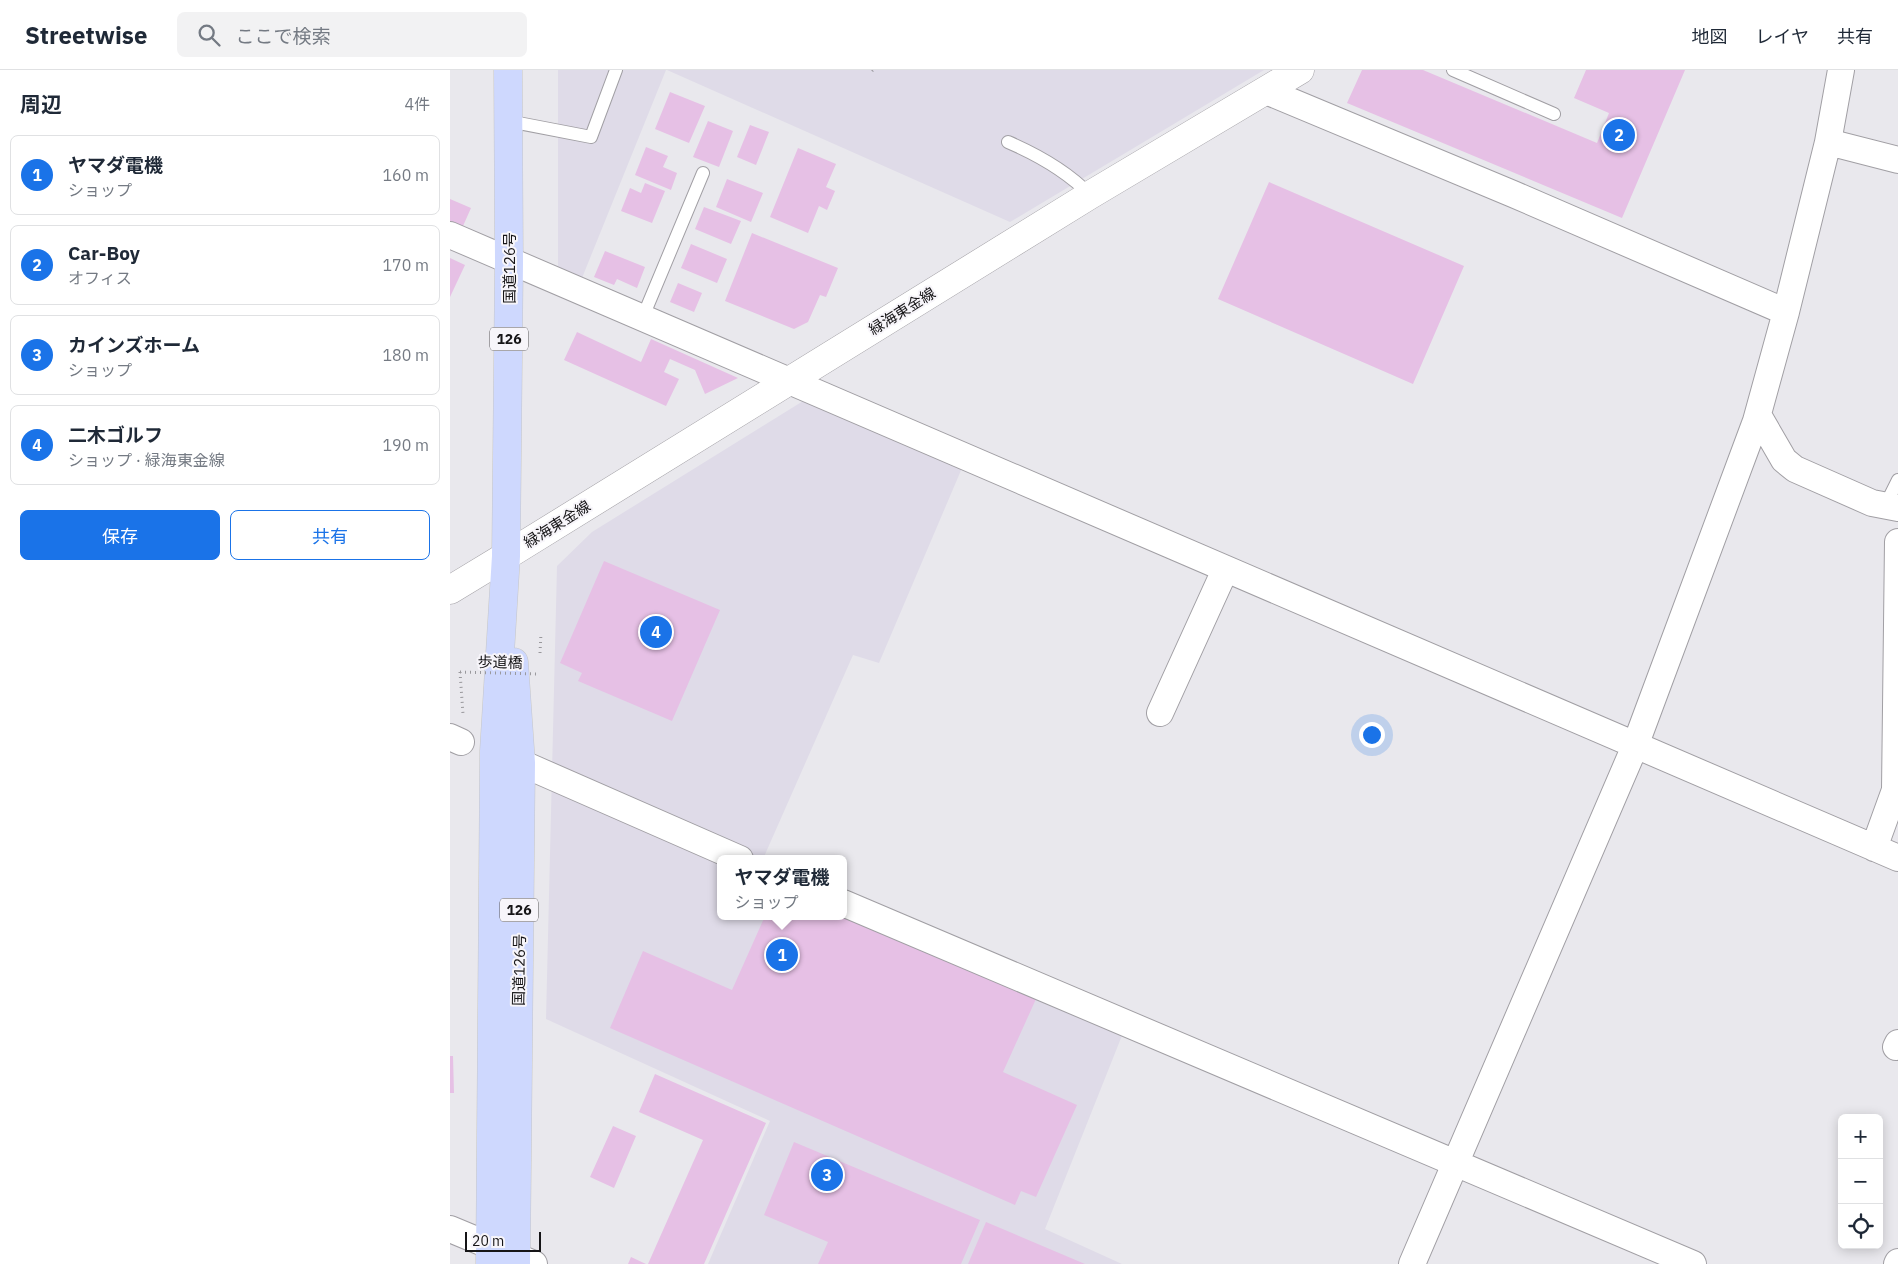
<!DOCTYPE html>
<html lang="ja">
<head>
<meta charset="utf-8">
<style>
	:root { --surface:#fff; --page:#f2f2f3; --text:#1f2937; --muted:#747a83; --line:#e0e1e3; --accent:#1a73e8 }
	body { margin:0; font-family:"IBM Plex Sans","Noto Sans JP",sans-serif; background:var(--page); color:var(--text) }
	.controls { position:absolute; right:15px; bottom:15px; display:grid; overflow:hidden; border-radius:8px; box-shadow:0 2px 12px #0003 }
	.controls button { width:45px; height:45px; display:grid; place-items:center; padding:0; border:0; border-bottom:1px solid var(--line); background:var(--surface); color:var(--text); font:25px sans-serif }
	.scale { position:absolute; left:15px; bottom:12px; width:76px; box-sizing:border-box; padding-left:5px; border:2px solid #161517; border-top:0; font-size:14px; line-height:18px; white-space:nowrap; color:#161517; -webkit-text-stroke:4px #f7f5fa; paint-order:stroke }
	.you { position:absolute; left:921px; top:664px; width:18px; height:18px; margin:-12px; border:4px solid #fff; border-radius:50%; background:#1a73e8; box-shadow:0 0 0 8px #1a73e833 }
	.badge { display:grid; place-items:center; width:32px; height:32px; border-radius:50%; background:var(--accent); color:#fff; font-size:16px; font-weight:700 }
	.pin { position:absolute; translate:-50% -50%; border:2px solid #fff; box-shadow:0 1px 5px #0006 }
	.popup { position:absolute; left:267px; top:785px; width:130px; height:65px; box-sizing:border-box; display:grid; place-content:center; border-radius:8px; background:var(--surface); filter:drop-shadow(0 1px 4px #0005); font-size:16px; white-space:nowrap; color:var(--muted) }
	.popup b { font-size:19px; color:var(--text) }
	.popup::after { content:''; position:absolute; left:50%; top:100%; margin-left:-10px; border:10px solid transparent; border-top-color:var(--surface) }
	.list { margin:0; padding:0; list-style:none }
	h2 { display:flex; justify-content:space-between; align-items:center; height:65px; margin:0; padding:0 20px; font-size:21px }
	h2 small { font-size:16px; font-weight:400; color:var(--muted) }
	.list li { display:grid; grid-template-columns:32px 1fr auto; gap:15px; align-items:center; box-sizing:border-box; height:80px; margin:0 10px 10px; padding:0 10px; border:1px solid var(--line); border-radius:8px }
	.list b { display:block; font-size:19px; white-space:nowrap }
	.list p { margin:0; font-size:16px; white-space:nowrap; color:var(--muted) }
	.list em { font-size:16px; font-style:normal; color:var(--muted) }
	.actions { display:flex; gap:10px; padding:15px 20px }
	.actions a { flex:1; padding:11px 0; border:1px solid var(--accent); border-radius:8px; text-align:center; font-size:18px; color:var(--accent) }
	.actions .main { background:var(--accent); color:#fff }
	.icon { flex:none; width:28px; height:28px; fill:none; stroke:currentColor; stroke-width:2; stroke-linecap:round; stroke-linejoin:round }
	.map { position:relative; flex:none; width:1448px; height:1194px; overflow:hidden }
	header { display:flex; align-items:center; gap:30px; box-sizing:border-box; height:70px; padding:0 25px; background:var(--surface); border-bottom:1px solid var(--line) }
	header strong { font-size:24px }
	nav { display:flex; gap:28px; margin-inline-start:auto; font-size:18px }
	.search { width:350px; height:45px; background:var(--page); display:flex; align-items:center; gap:12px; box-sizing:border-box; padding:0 18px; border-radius:8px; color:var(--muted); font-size:19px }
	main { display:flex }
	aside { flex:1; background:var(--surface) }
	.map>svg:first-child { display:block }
</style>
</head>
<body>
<header>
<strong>Streetwise</strong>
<div class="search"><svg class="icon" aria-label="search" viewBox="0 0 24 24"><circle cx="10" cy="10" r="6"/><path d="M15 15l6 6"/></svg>ここで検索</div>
<nav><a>地図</a><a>レイヤ</a><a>共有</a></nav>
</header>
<main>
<aside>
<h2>周辺<small>4件</small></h2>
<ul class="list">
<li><span class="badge">1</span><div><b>ヤマダ電機</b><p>ショップ</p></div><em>160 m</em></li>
<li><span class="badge">2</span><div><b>Car-Boy</b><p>オフィス</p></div><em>170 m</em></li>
<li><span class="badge">3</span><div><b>カインズホーム</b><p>ショップ</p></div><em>180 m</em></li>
<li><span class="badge">4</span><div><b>二木ゴルフ</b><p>ショップ · 緑海東金線</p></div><em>190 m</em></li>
</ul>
<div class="actions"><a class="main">保存</a><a>共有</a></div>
</aside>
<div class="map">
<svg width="1448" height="1194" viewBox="0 0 1448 1194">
	<rect width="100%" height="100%" fill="#e9e8ed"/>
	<!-- built -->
	<path fill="#dfdbe8" d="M 108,0 L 216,0 L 132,208 L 108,202 Z
		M 217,0 L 814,0 L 560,152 Z
		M 358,328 L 512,398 L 429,593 L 403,585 L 313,789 L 271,789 L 271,846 L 393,846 L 673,963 L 595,1159 L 672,1194 L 258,1194 L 320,1051 L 96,949 L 107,496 L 142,462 Z"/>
	<!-- building -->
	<path fill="#e6c0e5" d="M 912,0 L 973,0 L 1147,73 L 1159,43 L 1124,28 L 1136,0 L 1235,0 L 1172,148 L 897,33 Z
		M 220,22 L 255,36 L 239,73 L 205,59 Z
		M 258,51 L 283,61 L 269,97 L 243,87 Z
		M 300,55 L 319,62 L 306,95 L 287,87 Z
		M 196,77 L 218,86 L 213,97 L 227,103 L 221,120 L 185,105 Z
		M 348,78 L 386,94 L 376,117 L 385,121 L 377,140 L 369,136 L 358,163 L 320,147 Z
		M 277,109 L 313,123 L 301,152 L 266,137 Z
		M 819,112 L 1014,196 L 963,314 L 768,229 Z
		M 195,113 L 215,121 L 202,153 L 171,141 L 180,118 L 191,123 Z
		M 0,129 L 21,138 L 13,156 L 0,151 Z
		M 254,137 L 291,151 L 281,174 L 245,159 Z
		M 302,163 L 388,198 L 376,227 L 370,225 L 358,252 L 344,259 L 275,231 Z
		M 241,174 L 277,189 L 267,213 L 231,198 Z
		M 155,181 L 195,197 L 187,218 L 167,209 L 164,215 L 144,207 Z
		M 0,188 L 15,195 L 0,227 Z
		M 228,213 L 252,223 L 244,242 L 220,232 Z
		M 127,262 L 191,292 L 201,269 L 288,308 L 255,324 L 245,300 L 220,289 L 214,302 L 229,309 L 216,336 L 114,290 Z
		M 154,491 L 270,540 L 222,651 L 128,611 L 132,603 L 110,593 Z
		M 393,845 L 586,929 L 553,1002 L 627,1035 L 586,1127 L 571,1121 L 565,1135 L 160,958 L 193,881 L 282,920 L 315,846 Z
		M 0,986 L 3,986 L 4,1023 L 0,1023 Z
		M 205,1004 L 316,1053 L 254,1194 L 198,1194 L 253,1070 L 189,1042 Z
		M 163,1056 L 186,1066 L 164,1118 L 140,1107 Z
		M 344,1072 L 530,1150 L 511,1194 L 368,1194 L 378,1172 L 314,1145 Z
		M 536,1152 L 635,1194 L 518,1194 Z
		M 181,1187 L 196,1194 L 178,1194 Z"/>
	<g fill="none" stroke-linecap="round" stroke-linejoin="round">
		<!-- service casing -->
		<g stroke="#a19fa4" stroke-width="14">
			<path id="service" d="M 1003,0 L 1104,44
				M 58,51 L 141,67 L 166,0
				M 558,72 C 588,85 617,101 640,125
				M 192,249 L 253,103
				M 1435,436 L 1448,410"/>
		</g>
		<!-- minor casing -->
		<g stroke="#a19fa4" stroke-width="28">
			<path id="minor" d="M 816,21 L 1063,124 L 1336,242
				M 1378,72 L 1448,90
				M 0,165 L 1448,788
				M 1308,345 L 1334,390 L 1345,399 L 1422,433 L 1448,438
				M 710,643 L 775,500
				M 0,667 L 11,672
				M 71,693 L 290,789
				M 1424,778 L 1445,720 L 1448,472
				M 393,833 L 1243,1194
				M 1446,977 L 1448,973
				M 0,1159 L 84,1194
				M 962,1194 L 1185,676 L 1306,351 L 1336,242 L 1378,72 L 1391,0
				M 1447,1194 L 1448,1192"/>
		</g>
		<!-- tertiary casing -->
		<g stroke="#a19fa4" stroke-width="29">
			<path id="tertiary" d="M 0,520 L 56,486"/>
		</g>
		<!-- secondary casing -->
		<g stroke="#a19fa4" stroke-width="29">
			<path id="secondary" d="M 56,486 L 640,125 L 850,0"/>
		</g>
		<!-- trunk casing -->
		<g stroke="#c7c7c7" stroke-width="29">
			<path id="trunk" d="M 64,592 L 71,693 L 66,1194
				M 40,1194 L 44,681 L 56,486 L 59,192 L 58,0"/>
		</g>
		<!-- path -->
		<path stroke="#99989c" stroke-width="3" stroke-dasharray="1 4" stroke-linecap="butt" d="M 422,1 L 423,0
			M 90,583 L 91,563
			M 10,602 L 13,644"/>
		<!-- service -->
		<use href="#service" stroke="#fff" stroke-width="12"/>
		<!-- minor -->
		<use href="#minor" stroke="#fff" stroke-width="26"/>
		<!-- tertiary -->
		<use href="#tertiary" stroke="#fff" stroke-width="28"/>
		<!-- secondary -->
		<use href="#secondary" stroke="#fff" stroke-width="28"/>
		<!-- trunk -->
		<use href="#trunk" stroke="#ced8fe" stroke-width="28"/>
		<!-- path-bridge -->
		<path stroke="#99989c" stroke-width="3" stroke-dasharray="1 4" stroke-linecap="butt" d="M 10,602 L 89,604"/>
	</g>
	<g text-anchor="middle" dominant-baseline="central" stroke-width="4" stroke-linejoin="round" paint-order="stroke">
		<!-- shield labels -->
		<g fill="#f7f5fa" stroke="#5a585b" stroke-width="1">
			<rect x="40" y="257.5" width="38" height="23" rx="4"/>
			<rect x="50" y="828.5" width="38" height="23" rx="4"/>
		</g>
		<g font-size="14" font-weight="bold" fill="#161517">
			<text x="59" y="269">126</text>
			<text x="69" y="840">126</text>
		</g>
		<!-- street labels -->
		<g font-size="15" fill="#161517" stroke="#f7f5fa">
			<text transform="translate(59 198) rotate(-90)">国道126号</text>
			<text transform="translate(452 241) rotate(-32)">緑海東金線</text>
			<text transform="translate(107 454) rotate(-32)">緑海東金線</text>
			<text transform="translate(50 592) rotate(1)">歩道橋</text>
			<text transform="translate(69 900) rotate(-89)">国道126号</text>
		</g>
	</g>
</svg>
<div class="controls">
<button>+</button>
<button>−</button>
<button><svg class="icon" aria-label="locate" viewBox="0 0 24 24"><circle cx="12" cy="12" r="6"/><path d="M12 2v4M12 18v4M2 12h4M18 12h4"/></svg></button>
</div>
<div class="scale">20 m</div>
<div class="you"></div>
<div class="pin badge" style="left:332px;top:885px">1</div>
<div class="popup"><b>ヤマダ電機</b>ショップ</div>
<div class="pin badge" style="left:1169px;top:65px">2</div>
<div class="pin badge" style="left:377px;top:1105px">3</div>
<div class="pin badge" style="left:206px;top:562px">4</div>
</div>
</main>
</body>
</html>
